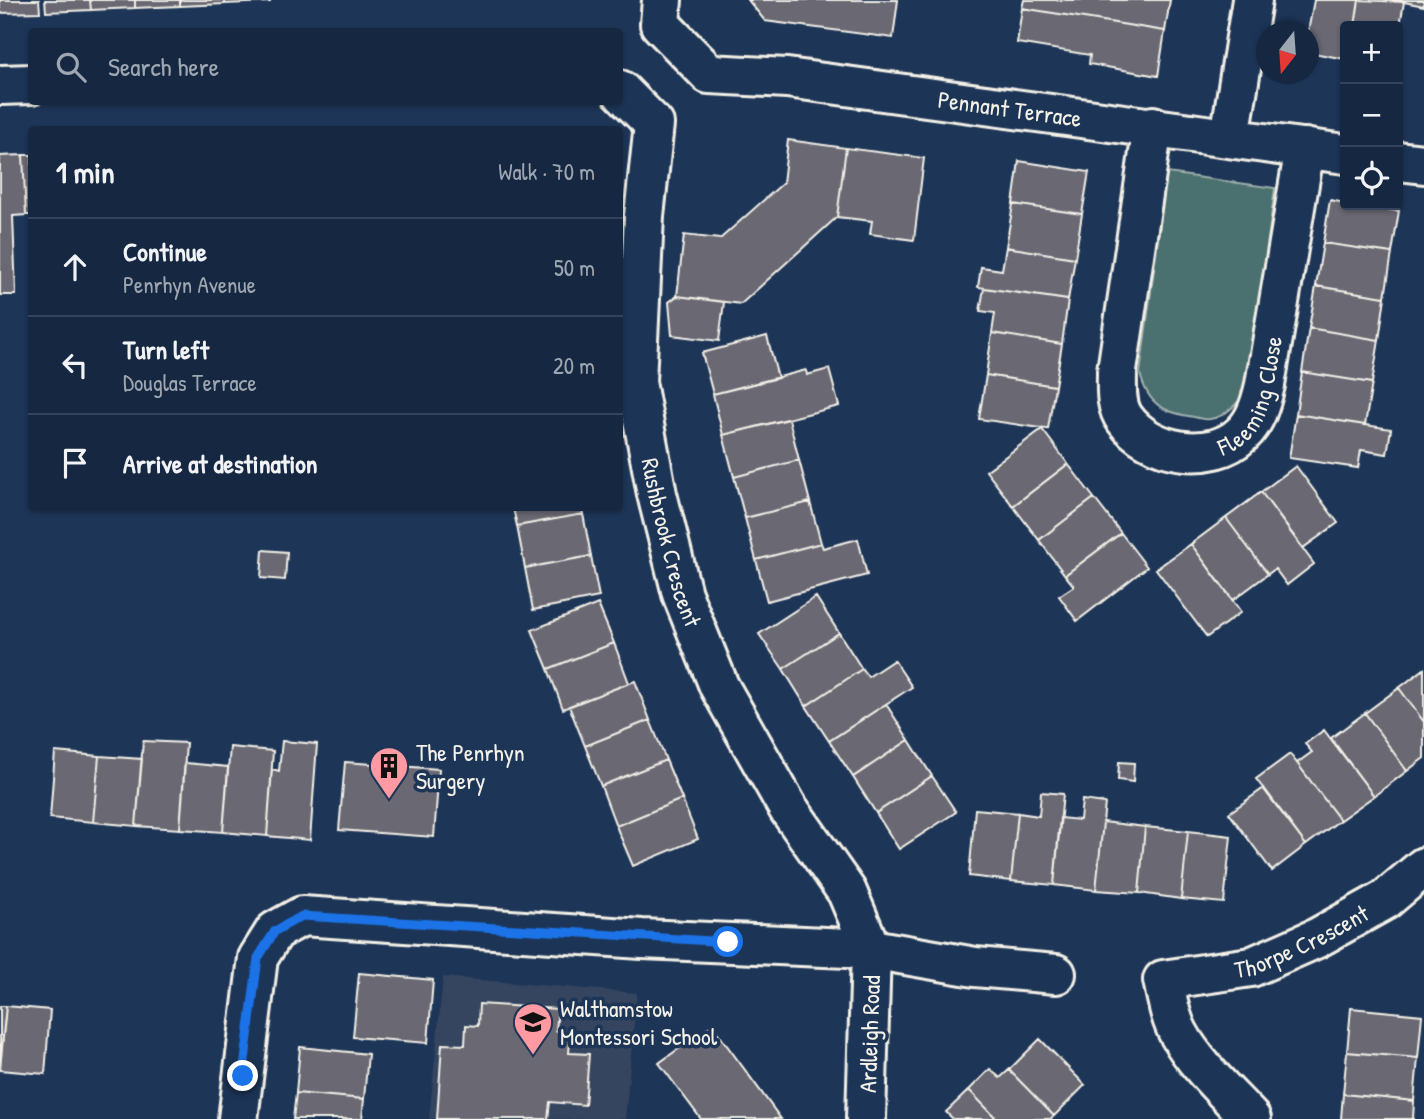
<!DOCTYPE html>
<html lang="en">
<head>
<meta charset="utf-8">
<style>
	:root { --surface:#162841; --page:#23344c; --text:#f1f3f6; --muted:#9ea6b1; --line:#35445a }
	body { margin:0; font-family:"Patrick Hand",sans-serif; background:var(--page); color:var(--text) }
	.controls { position:absolute; right:21px; top:21px; display:grid; overflow:hidden; border-radius:7px; box-shadow:0 2px 5px #0004 }
	.controls button { width:63px; height:63px; display:grid; place-items:center; padding:0; border:0; border-bottom:2px solid var(--line); background:var(--surface); color:var(--text); font:35px sans-serif }
	.compass { position:absolute; left:1256px; top:21px; width:63px; height:63px; border-radius:50%; background:var(--surface); box-shadow:0 2px 5px #0004; rotate:197deg }
	.stop { position:absolute; width:21px; height:21px; margin:-16px; border:5px solid #1a73e8; border-radius:50%; background:#fff }
	.stop.end { background:#1a73e8; border-color:#fff; box-shadow:0 2px 7px #0008 }
	.list { margin:0; padding:0; list-style:none }
	h2 { display:flex; justify-content:space-between; align-items:center; height:91px; margin:0; padding:0 28px; font-size:30px }
	h2 small { font-size:23px; font-weight:400; color:var(--muted) }
	.list li { display:grid; grid-template-columns:46px 1fr auto; gap:21px; align-items:center; box-sizing:border-box; height:98px; padding:0 28px; border-top:2px solid var(--line) }
	.list b { display:block; font-size:26px; white-space:nowrap }
	.list p { margin:0; font-size:23px; white-space:nowrap; color:var(--muted) }
	.list em { font-size:23px; font-style:normal; color:var(--muted) }
	.icon { flex:none; width:38px; height:38px; fill:none; stroke:currentColor; stroke-width:2; stroke-linecap:round; stroke-linejoin:round }
	.map { position:relative; flex:none; width:1424px; height:1119px; overflow:hidden }
	.search { position:absolute; background:var(--surface); box-shadow:0 2px 5px #0004; left:28px; top:28px; width:595px; height:77px; display:flex; align-items:center; gap:18px; box-sizing:border-box; padding:0 24px; border-radius:7px; color:var(--muted); font-size:26px }
	.panel { position:absolute; background:var(--surface); box-shadow:0 2px 5px #0004; left:28px; top:126px; width:595px; height:385px; border-radius:7px }
	.map>svg:first-child { display:block }
</style>
</head>
<body>
<div class="map">
<svg width="1424" height="1119" viewBox="0 0 1424 1119">
	<rect width="100%" height="100%" fill="#1d3557"/>
	<filter id="ink" filterUnits="userSpaceOnUse"><feTurbulence type="fractalNoise" baseFrequency=".0143" numOctaves="2"/><feDisplacementMap in="SourceGraphic" scale="14" xChannelSelector="R" yChannelSelector="G"/><feConvolveMatrix kernelMatrix="1 2 1 2 8 2 1 2 1" color-interpolation-filters="sRGB"/></filter>
	<g filter="url(#ink)">
		<!-- built -->
		<path fill="#34445f" d="M 443,977 L 637,993 L 625,1119 L 429,1119 Z"/>
		<!-- green -->
		<path fill="#4c6f70" stroke="#a0b0ac" stroke-width="2" d="M 1167,173 L 1275,188 L 1248,389 C 1239,401 1227,417 1210,419 C 1206,420 1199,418 1194,417 C 1164,413 1147,404 1140,373 Z"/>
		<!-- building -->
		<path fill="#696873" stroke="#f4f1e8" stroke-width="2" d="M 0,0 L 39,0 L 40,12 L 0,13 Z
			M 45,0 L 90,0 L 91,10 L 46,12 Z
			M 90,0 L 135,0 L 135,8 L 91,10 Z
			M 135,0 L 180,0 L 180,6 L 135,8 Z
			M 180,0 L 225,0 L 225,4 L 180,6 Z
			M 225,0 L 270,0 L 270,2 L 225,4 Z
			M 748,0 L 898,0 L 893,38 L 765,21 Z
			M 1024,0 L 1170,0 L 1165,31 L 1022,8 Z
			M 1314,0 L 1359,0 L 1355,26 L 1345,26 L 1345,59 L 1308,52 L 1308,32 Z
			M 1359,0 L 1404,2 L 1398,37 L 1398,26 L 1355,26 Z
			M 1391,0 L 1424,0 L 1424,6 L 1404,2 Z
			M 1022,8 L 1165,31 L 1158,76 L 1089,64 L 1090,55 L 1017,43 Z
			M 788,140 L 846,148 L 837,217 L 741,304 L 677,296 L 684,235 L 720,239 L 783,183 Z
			M 846,148 L 924,158 L 914,240 L 870,234 L 872,221 L 837,217 Z
			M 23,155 L 26,215 L 13,216 L 16,295 L 0,295 L 0,156 Z
			M 23,155 L 32,155 L 32,215 L 26,215 Z
			M 1019,161 L 1089,172 L 1082,214 L 1013,204 Z
			M 1330,200 L 1345,203 L 1345,205 L 1399,211 L 1392,253 L 1323,243 Z
			M 1013,204 L 1082,214 L 1075,258 L 1006,247 Z
			M 1323,243 L 1392,253 L 1385,297 L 1316,286 Z
			M 1006,247 L 1075,258 L 1068,300 L 978,287 L 981,267 L 1002,270 Z
			M 1316,286 L 1385,297 L 1379,340 L 1309,328 Z
			M 984,288 L 1068,300 L 1062,344 L 992,333 L 995,313 L 980,311 Z
			M 677,296 L 724,302 L 719,341 L 672,335 L 669,302 Z
			M 1309,328 L 1379,340 L 1372,383 L 1302,372 Z
			M 992,333 L 1062,344 L 1055,386 L 986,375 Z
			M 767,336 L 778,378 L 713,394 L 702,353 Z
			M 829,369 L 839,406 L 723,435 L 713,394 L 806,370 L 807,375 Z
			M 1302,372 L 1372,383 L 1365,425 L 1296,414 Z
			M 986,375 L 1055,386 L 1048,429 L 979,419 Z
			M 1296,414 L 1391,429 L 1387,454 L 1361,450 L 1358,468 L 1289,458 Z
			M 789,419 L 799,460 L 734,477 L 723,435 Z
			M 1042,429 L 1068,464 L 1013,506 L 986,471 Z
			M 799,460 L 810,502 L 745,518 L 734,477 Z
			M 1068,464 L 1094,498 L 1039,540 L 1013,506 Z
			M 1296,466 L 1338,523 L 1303,548 L 1261,492 Z
			M 1261,492 L 1314,564 L 1287,585 L 1275,569 L 1268,574 L 1226,518 Z
			M 1094,498 L 1121,533 L 1065,575 L 1039,540 Z
			M 810,502 L 821,543 L 756,560 L 745,518 Z
			M 513,508 L 582,508 L 583,514 L 517,526 Z
			M 583,514 L 591,556 L 525,568 L 517,526 Z
			M 1226,518 L 1268,574 L 1233,600 L 1191,544 Z
			M 1121,533 L 1147,567 L 1077,621 L 1059,596 L 1074,586 L 1065,575 Z
			M 858,539 L 867,575 L 767,601 L 756,560 L 821,543 L 823,548 Z
			M 1191,544 L 1241,612 L 1207,637 L 1156,569 Z
			M 263,550 L 287,552 L 285,580 L 261,578 Z
			M 591,556 L 599,597 L 533,610 L 525,568 Z
			M 816,597 L 839,633 L 783,669 L 759,634 Z
			M 598,604 L 614,643 L 548,669 L 532,630 Z
			M 839,633 L 862,669 L 806,706 L 783,669 Z
			M 614,643 L 629,683 L 563,709 L 548,669 Z
			M 894,660 L 912,687 L 829,741 L 806,706 L 862,669 L 868,677 Z
			M 1424,669 L 1424,722 L 1399,688 Z
			M 635,681 L 650,720 L 585,746 L 569,706 Z
			M 1399,688 L 1424,722 L 1424,758 L 1407,771 L 1365,713 Z
			M 886,704 L 909,740 L 853,777 L 829,741 Z
			M 1365,713 L 1407,771 L 1374,796 L 1331,738 Z
			M 650,720 L 666,760 L 601,786 L 585,746 Z
			M 1324,730 L 1374,796 L 1340,820 L 1297,763 L 1312,752 L 1305,744 Z
			M 909,740 L 932,776 L 876,813 L 853,777 Z
			M 143,741 L 186,743 L 180,829 L 136,826 Z
			M 282,741 L 317,744 L 310,840 L 267,836 L 272,769 L 279,771 Z
			M 230,747 L 273,751 L 267,836 L 223,832 Z
			M 55,752 L 99,756 L 93,822 L 50,818 Z
			M 1290,754 L 1340,820 L 1306,845 L 1256,779 Z
			M 99,756 L 142,759 L 136,826 L 93,822 Z
			M 666,760 L 682,799 L 616,826 L 601,786 Z
			M 345,762 L 439,769 L 434,837 L 339,830 Z
			M 1119,762 L 1134,763 L 1133,782 L 1118,780 Z
			M 185,763 L 228,767 L 223,832 L 180,829 Z
			M 932,776 L 956,812 L 899,849 L 876,813 Z
			M 1264,788 L 1306,845 L 1272,871 L 1229,813 Z
			M 1041,792 L 1063,794 L 1054,885 L 1011,881 L 1018,813 L 1039,816 Z
			M 682,799 L 698,839 L 633,866 L 616,826 Z
			M 1082,800 L 1105,803 L 1096,890 L 1054,885 L 1060,818 L 1080,820 Z
			M 975,809 L 1018,813 L 1011,881 L 969,876 Z
			M 1103,822 L 1145,827 L 1139,893 L 1096,890 Z
			M 1145,827 L 1188,831 L 1181,899 L 1139,893 Z
			M 1188,831 L 1231,836 L 1224,903 L 1181,899 Z
			M 359,973 L 433,980 L 428,1043 L 353,1037 Z
			M 479,1004 L 558,1009 L 556,1031 L 571,1031 L 569,1053 L 589,1054 L 585,1105 L 550,1102 L 548,1119 L 437,1119 L 442,1044 L 465,1045 L 466,1025 L 478,1026 Z
			M 0,1006 L 6,1006 L 0,1064 Z
			M 6,1006 L 50,1010 L 45,1074 L 0,1070 Z
			M 1351,1008 L 1422,1015 L 1418,1058 L 1347,1052 Z
			M 712,1025 L 781,1119 L 701,1119 L 659,1063 Z
			M 1040,1039 L 1085,1085 L 1054,1116 L 1009,1070 Z
			M 300,1047 L 368,1054 L 364,1099 L 296,1093 Z
			M 1347,1052 L 1418,1058 L 1414,1101 L 1343,1094 Z
			M 990,1069 L 1000,1078 L 1009,1070 L 1054,1116 L 1050,1119 L 997,1119 L 969,1090 Z
			M 969,1090 L 997,1119 L 953,1119 L 946,1112 Z
			M 296,1093 L 364,1099 L 362,1119 L 293,1119 Z
			M 1343,1094 L 1414,1101 L 1413,1119 L 1341,1119 Z"/>
		<g fill="none" stroke-linecap="round" stroke-linejoin="round">
			<!-- minor casing -->
			<g stroke="#f4f1e8" stroke-width="44">
				<g id="minor">
					<path id="s1" d="M 662,0 L 660,24 L 709,74 L 787,78 L 1345,154"/>
					<path d="M 0,85 L 32,84"/>
					<path id="s2" d="M 620,90 L 654,124 L 644,216 L 636,382 L 657,494 L 682,594 L 719,686 L 788,808 L 847,892 L 871,949 L 866,1119"/>
					<path id="s3" d="M 1153,126 L 1117,371 C 1117,387 1115,406 1125,419 C 1149,453 1211,464 1242,434 C 1256,421 1261,402 1265,385 L 1305,148"/>
					<path d="M 1230,137 L 1252,0"/>
					<path d="M 1398,161 L 1424,164"/>
					<path d="M 238,1119 L 258,958 L 275,931 L 302,916 L 642,939 L 871,949 L 975,967 L 1056,974"/>
					<path id="s4" d="M 1251,1119 C 1228,1094 1195,1064 1179,1034 C 1170,1018 1167,998 1163,980 L 1251,967 L 1317,938 L 1385,900 L 1424,867"/>
				</g>
			</g>
			<!-- minor -->
			<use href="#minor" stroke="#1d3557" stroke-width="38"/>
		</g>
	</g>
	<g fill="none" stroke-linecap="round" stroke-linejoin="round" filter="url(#ink)">
		<!-- route -->
		<path stroke="#1a73e8" stroke-width="9" d="M 243,1076 L 258,958 L 275,931 L 302,916 L 728,942"/>
	</g>
	<!-- icons -->
	<defs>
		<g id="building-pin" transform="scale(2.0125)"><path d="M0 17L-7.5 6A9.5 9.5 0 1 1 7.5 6Z" fill="#ff9aa2" stroke="#1d3557"/><path d="M-4-6H4V6H1V3H-1V6H-4ZM-2.5-4.3h1.7v1.8h-1.7ZM.8-4.3h1.7v1.8H.8ZM-2.5-1h1.7V.8h-1.7ZM.8-1h1.7V.8H.8Z" fill="#111"/></g>
		<g id="school-pin" transform="scale(2.0125)"><path d="M0 17L-7.5 6A9.5 9.5 0 1 1 7.5 6Z" fill="#ff9aa2" stroke="#1d3557"/><path d="M0-5L7-2L0 1L-7-2ZM-4 1L0 2.5L4 1V4Q0 6-4 4Z" fill="#111"/></g>
	</defs>
	<g fill-rule="evenodd">
		<use href="#building-pin" x="389" y="766"/>
		<use href="#school-pin" x="533" y="1022"/>
	</g>
	<g text-anchor="middle" dominant-baseline="central" stroke-width="7" stroke-linejoin="round" paint-order="stroke">
		<!-- street labels -->
		<g font-size="24" fill="#f4f1e8" stroke="#1d3557">
			<text stroke="none"><textPath href="#s1" startOffset="397">Pennant Terrace</textPath></text>
			<text stroke="none"><textPath href="#s3" startOffset="467">Fleeming Close</textPath></text>
			<text stroke="none"><textPath href="#s2" startOffset="471">Rushbrook Crescent</textPath></text>
			<text stroke="none"><textPath href="#s4" startOffset="313">Thorpe Crescent</textPath></text>
			<text transform="translate(869 1034) rotate(-88)">Ardleigh Road</text>
		</g>
		<!-- poi labels -->
		<g font-size="24" fill="#f4f1e8" stroke="#1d3557" text-anchor="start">
			<text x="416" y="752">The Penrhyn<tspan x="416" dy="28">Surgery</tspan></text>
			<text x="560" y="1008">Walthamstow<tspan x="560" dy="28">Montessori School</tspan></text>
		</g>
	</g>
</svg>
<div class="controls">
<button>+</button>
<button>−</button>
<button><svg class="icon" aria-label="locate" viewBox="0 0 24 24"><circle cx="12" cy="12" r="6"/><path d="M12 2v4M12 18v4M2 12h4M18 12h4"/></svg></button>
</div>
<svg class="compass" viewBox="-18 -18 36 36"><path d="M0-13l5 13h-10z" fill="#e53935"/><path d="M0 13l5-13h-10z" fill="#9ea6b1"/></svg>
<div class="stop" style="left:728px;top:942px"></div>
<div class="stop end" style="left:243px;top:1076px"></div>
<div class="search"><svg class="icon" aria-label="search" viewBox="0 0 24 24"><circle cx="10" cy="10" r="6"/><path d="M15 15l6 6"/></svg>Search here</div>
<section class="panel">
<h2>1 min<small>Walk · 70 m</small></h2>
<ul class="list">
<li><svg class="icon" aria-label="ahead" viewBox="0 0 24 24"><path d="M12 20V5M6 11l6-6 6 6"/></svg><div><b>Continue</b><p>Penrhyn Avenue</p></div><em>50 m</em></li>
<li><svg class="icon" aria-label="left" viewBox="0 0 24 24"><path d="M17 20v-9H6M10 6l-5 5 5 5"/></svg><div><b>Turn left</b><p>Douglas Terrace</p></div><em>20 m</em></li>
<li><svg class="icon" aria-label="arrive" viewBox="0 0 24 24"><path d="M6 21V4h12l-3 4 3 4H6"/></svg><div><b>Arrive at destination</b></div></li>
</ul>
</section>
</div>
</body>
</html>
